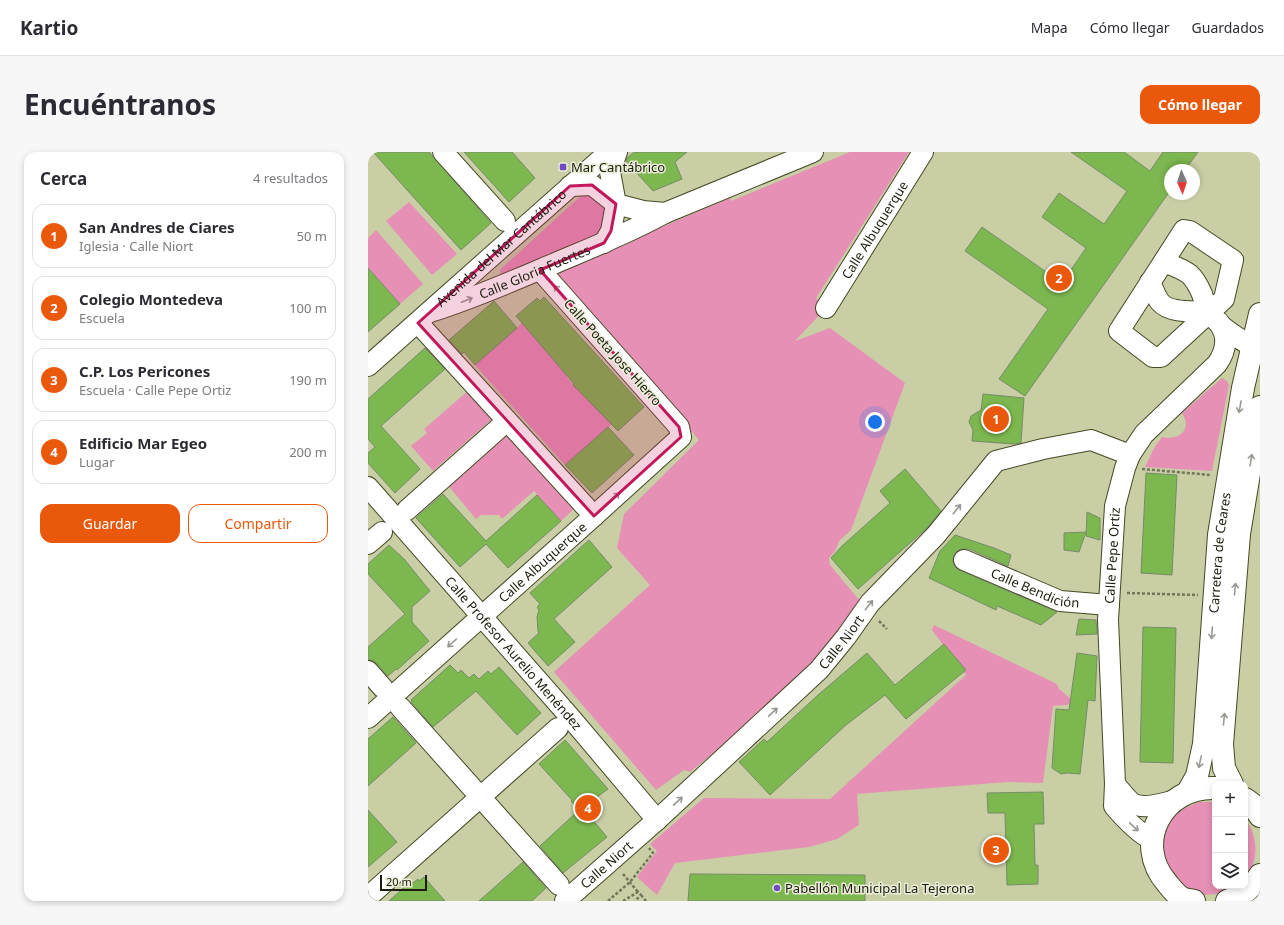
<!DOCTYPE html>
<html lang="es">
<head>
<meta charset="utf-8">
<style>
	:root { --surface:#fff; --page:#f7f7f7; --text:#2b2b33; --muted:#7c7c81; --line:#e1e1e2; --accent:#ea580c }
	body { margin:0; font-family:"Noto Sans",sans-serif; background:var(--page); color:var(--text) }
	.controls { position:absolute; right:12px; bottom:12px; display:grid; overflow:hidden; border-radius:8px; box-shadow:0 2px 6px #0003 }
	.controls button { width:36px; height:36px; display:grid; place-items:center; padding:0; border:0; border-bottom:1px solid var(--line); background:var(--surface); color:var(--text); font:20px sans-serif }
	.compass { position:absolute; left:796px; top:12px; width:36px; height:36px; border-radius:50%; background:var(--surface); box-shadow:0 2px 6px #0003; rotate:177deg }
	.scale { position:absolute; left:12px; bottom:10px; width:47px; box-sizing:border-box; padding-left:4px; border:2px solid #1b1c0d; border-top:0; font-size:11px; line-height:14px; white-space:nowrap; color:#1b1c0d; -webkit-text-stroke:3px #eaedd8; paint-order:stroke }
	.you { position:absolute; left:507px; top:270px; width:14px; height:14px; margin:-10px; border:3px solid #fff; border-radius:50%; background:#1a73e8; box-shadow:0 0 0 6px #1a73e833 }
	.badge { display:grid; place-items:center; width:26px; height:26px; border-radius:50%; background:var(--accent); color:#fff; font-size:13px; font-weight:700 }
	.pin { position:absolute; translate:-50% -50%; border:2px solid #fff; box-shadow:0 1px 4px #0006 }
	.list { margin:0; padding:0; list-style:none }
	h2 { display:flex; justify-content:space-between; align-items:center; height:52px; margin:0; padding:0 16px; font-size:17px }
	h2 small { font-size:13px; font-weight:400; color:var(--muted) }
	.list li { display:grid; grid-template-columns:26px 1fr auto; gap:12px; align-items:center; box-sizing:border-box; height:64px; margin:0 8px 8px; padding:0 8px; border:1px solid var(--line); border-radius:12px }
	.list b { display:block; font-size:15px; white-space:nowrap }
	.list p { margin:0; font-size:13px; white-space:nowrap; color:var(--muted) }
	.list em { font-size:13px; font-style:normal; color:var(--muted) }
	.actions { display:flex; gap:8px; padding:12px 16px }
	.actions a { flex:1; padding:9px 0; border:1px solid var(--accent); border-radius:12px; text-align:center; font-size:14px; color:var(--accent) }
	.actions .main { background:var(--accent); color:#fff }
	.icon { flex:none; width:22px; height:22px; fill:none; stroke:currentColor; stroke-width:2; stroke-linecap:round; stroke-linejoin:round }
	.map { position:relative; flex:none; width:892px; height:749px; overflow:hidden; border-radius:12px }
	header { display:flex; align-items:center; gap:24px; box-sizing:border-box; height:56px; padding:0 20px; background:var(--surface); border-bottom:1px solid var(--line) }
	header strong { font-size:19px }
	nav { display:flex; gap:22px; margin-inline-start:auto; font-size:14px }
	.intro { display:flex; align-items:center; justify-content:space-between; box-sizing:border-box; height:96px; padding:0 24px }
	h1 { margin:0; font-size:28px }
	.button { padding:10px 18px; border-radius:12px; background:var(--accent); color:#fff; font-size:14px; font-weight:700 }
	main { display:flex; gap:24px; padding:0 24px }
	aside { flex:1; background:var(--surface); border-radius:12px; box-shadow:0 2px 6px #0003 }
	.map>svg:first-child { display:block }
</style>
</head>
<body>
<header>
<strong>Kartio</strong>
<nav><a>Mapa</a><a>Cómo llegar</a><a>Guardados</a></nav>
</header>
<div class="intro"><h1>Encuéntranos</h1><a class="button">Cómo llegar</a></div>
<main>
<aside>
<h2>Cerca<small>4 resultados</small></h2>
<ul class="list">
<li><span class="badge">1</span><div><b>San Andres de Ciares</b><p>Iglesia · Calle Niort</p></div><em>50 m</em></li>
<li><span class="badge">2</span><div><b>Colegio Montedeva</b><p>Escuela</p></div><em>100 m</em></li>
<li><span class="badge">3</span><div><b>C.P. Los Pericones</b><p>Escuela · Calle Pepe Ortiz</p></div><em>190 m</em></li>
<li><span class="badge">4</span><div><b>Edificio Mar Egeo</b><p>Lugar</p></div><em>200 m</em></li>
</ul>
<div class="actions"><a class="main">Guardar</a><a>Compartir</a></div>
</aside>
<div class="map">
<svg width="892" height="749" viewBox="0 0 892 749">
	<rect width="100%" height="100%" fill="#c9cea5"/>
	<!-- green -->
	<path fill="#e590b4" d="M 482,0 L 541,0 L 448,146 L 458,156 L 427,189 L 462,176 L 537,231 L 483,378 L 471,389 L 467,399 L 461,406 L 462,413 L 492,449 L 452,503 L 406,552 L 322,620 L 316,618 L 288,638 L 186,520 L 282,433 L 249,396 L 256,362 L 331,288 L 187,120 L 362,46 L 363,49 Z
		M 217,40 L 237,52 L 238,60 L 233,82 L 134,124 L 132,120 L 133,117 Z
		M 41,50 L 89,102 L 64,123 L 18,69 Z
		M 8,78 L 55,132 L 32,152 L 0,116 L 0,86 Z
		M 154,171 L 193,217 L 205,233 L 244,272 L 197,313 L 107,213 Z
		M 854,226 L 859,229 L 861,233 L 844,319 L 777,315 L 786,296 L 794,285 C 811,289 825,277 814,261 Z
		M 101,238 L 125,266 L 65,319 L 43,294 L 59,281 L 56,277 Z
		M 138,283 L 206,357 L 193,369 L 166,339 L 134,367 L 131,363 L 113,363 L 108,367 L 79,332 Z
		M 566,473 L 689,532 L 691,537 L 709,552 L 685,554 L 675,631 L 639,630 L 489,642 L 491,673 L 469,687 L 441,695 L 307,711 L 289,743 L 269,725 L 289,699 L 282,692 L 336,646 L 462,647 L 598,523 L 564,478 Z
		M 831,650 L 847,650 L 847,734 L 868,734 L 860,739 L 848,742 L 835,743 L 823,739 L 812,733 L 802,722 L 794,693 L 798,678 L 805,665 L 817,656 Z
		M 877,667 C 890,683 892,709 877,726 Z"/>
	<!-- building -->
	<path fill="#7db74f" stroke="#778c6a" d="M 5,0 L 61,0 L 123,71 L 93,98 Z
		M 96,0 L 144,0 L 167,26 L 141,50 Z
		M 266,0 L 319,0 L 307,10 L 314,27 L 285,39 L 258,9 L 259,6 Z
		M 703,0 L 756,0 L 782,19 L 795,0 L 830,0 L 817,18 L 802,18 L 802,39 L 657,244 L 631,227 L 680,157 L 597,99 L 614,75 L 694,131 L 718,96 L 674,65 L 691,41 L 736,72 L 759,39 Z
		M 0,116 L 32,152 L 0,180 Z
		M 176,145 L 276,255 L 250,279 L 205,233 L 206,232 L 148,164 L 169,146 L 172,149 Z
		M 126,149 L 149,176 L 107,213 L 96,200 L 94,202 L 81,188 Z
		M 57,196 L 77,217 L 13,274 L 52,317 L 27,341 L 0,311 L 0,301 L 7,295 L 0,287 L 0,247 Z
		M 615,242 L 656,246 L 653,291 L 646,292 L 604,289 L 605,278 L 601,270 L 603,264 L 613,258 Z
		M 240,275 L 266,303 L 224,341 L 197,313 Z
		M 537,317 L 573,359 L 560,375 L 490,437 L 463,406 L 474,394 L 522,351 L 512,339 Z
		M 778,321 L 809,323 L 804,423 L 773,421 Z
		M 75,342 L 118,389 L 169,343 L 193,369 L 140,416 L 118,392 L 92,415 L 48,366 Z
		M 719,360 L 732,366 L 732,388 L 718,384 Z
		M 718,380 L 711,400 L 696,398 L 696,381 Z
		M 587,383 L 626,396 L 643,403 L 640,414 L 601,397 L 594,397 L 589,399 L 586,403 L 585,409 L 587,415 L 591,418 L 689,460 L 673,473 L 629,454 L 628,458 L 561,426 L 572,399 Z
		M 221,388 L 244,415 L 186,467 L 207,490 L 180,514 L 160,491 L 171,481 L 170,479 L 169,465 L 171,458 L 169,455 L 172,452 L 162,441 Z
		M 21,393 L 36,407 L 62,439 L 44,455 L 44,470 L 61,489 L 29,518 L 28,517 L 20,524 L 8,511 L 4,508 L 0,508 L 0,495 L 37,462 L 0,422 L 0,412 Z
		M 711,467 L 728,468 L 729,482 L 708,483 Z
		M 775,475 L 808,476 L 805,611 L 772,610 Z
		M 576,492 L 598,518 L 538,567 L 517,543 L 478,573 L 402,643 L 371,610 L 396,587 L 399,590 L 450,543 L 499,501 L 527,533 Z
		M 709,501 L 729,504 L 727,549 L 720,548 L 712,622 L 699,621 L 693,622 L 684,616 L 688,557 L 701,558 Z
		M 82,513 L 90,521 L 93,518 L 101,526 L 106,522 L 111,527 L 120,519 L 123,522 L 131,515 L 173,561 L 149,583 L 108,539 L 65,575 L 43,550 L 44,549 L 43,548 Z
		M 25,565 L 48,591 L 0,634 L 0,587 Z
		M 197,588 L 240,637 L 229,645 L 231,653 L 226,659 L 229,663 L 223,666 L 239,685 L 195,721 L 172,694 L 211,658 L 203,649 L 204,648 L 171,612 Z
		M 675,640 L 676,672 L 666,672 L 667,713 L 670,713 L 670,732 L 639,733 L 637,661 L 620,661 L 619,641 Z
		M 0,658 L 29,690 L 0,715 Z
		M 155,710 L 178,736 L 164,749 L 111,749 Z
		M 322,722 L 497,723 L 497,749 L 320,749 Z
		M 56,725 L 77,749 L 21,749 L 43,729 L 45,731 L 50,727 L 51,729 Z"/>
	<g fill="none" stroke-linecap="round" stroke-linejoin="round">
		<!-- minor casing -->
		<g stroke="#454925" stroke-width="22">
			<g id="minor">
				<path d="M 75,0 L 137,69"/>
				<path d="M 249,0 L 242,20 L 248,52 L 275,59 L 297,61"/>
				<path d="M 202,34 L 224,33 L 248,52 L 243,79 L 236,91"/>
				<path d="M 816,78 L 822,79 L 865,108 L 856,147 L 793,205 L 785,205 L 751,179 Z"/>
				<path d="M 796,110 C 818,119 824,119 834,142 C 836,148 838,155 841,160 C 851,175 870,186 885,195"/>
				<path d="M 782,130 C 785,136 788,145 792,150 C 802,162 828,159 841,159"/>
				<path id="s1" d="M 458,156 L 555,0"/>
				<path id="s2" d="M 62,160 C 104,147 145,129 185,112 C 223,96 261,81 297,61 L 445,0"/>
				<path d="M 50,171 L 226,364"/>
				<path id="s3" d="M 0,214 L 241,0"/>
				<path id="s4" d="M 0,335 L 202,565 L 289,668"/>
				<path d="M 39,358 L 139,269"/>
				<path d="M 0,392 L 14,380"/>
				<path id="s5" d="M 596,408 L 692,449 L 741,453"/>
				<path d="M 0,519 L 15,536"/>
				<path d="M 32,555 L 191,733"/>
				<path id="s6" d="M 0,566 L 226,364 L 313,285 L 311,275 L 172,118"/>
				<path d="M 747,632 C 752,638 758,646 764,651 C 775,658 792,652 804,649"/>
				<path id="s7" d="M 784,688 C 769,680 757,667 746,654 L 747,632 L 740,468 L 747,354 L 757,316 L 762,303 L 776,282 L 849,212 C 854,205 858,195 857,186 C 857,181 853,175 851,170"/>
				<path d="M 0,745 L 190,576"/>
				<path id="s8" d="M 197,749 L 289,668 L 451,518 L 478,485 L 502,451 L 568,383 L 628,309 L 675,297 L 723,288 L 762,303"/>
			</g>
		</g>
		<!-- major casing -->
		<g stroke="#454925" stroke-width="24">
			<g id="major">
				<path d="M 864,632 L 856,616 L 854,592 L 871,382 L 892,255"/>
				<path id="s9" d="M 820,640 L 829,624 L 836,592 L 851,383 L 875,236 L 892,162"/>
				<path d="M 877,647 L 884,652 L 892,664"/>
				<path d="M 826,749 C 822,748 817,748 814,746 C 808,743 803,736 799,731 C 764,691 795,634 847,636"/>
				<path d="M 859,749 C 875,743 883,737 892,723"/>
			</g>
		</g>
		<!-- path -->
		<path stroke="#73765a" stroke-width="2.5" stroke-dasharray="3 2" stroke-linecap="butt" d="M 774,317 L 843,323
			M 759,441 L 830,443
			M 511,469 L 519,477
			M 255,722 L 270,740
			M 273,743 L 278,749
			M 240,749 L 262,730 L 285,701 L 281,696
			M 255,749 L 270,740 L 273,743 L 267,749"/>
		<!-- minor -->
		<use href="#minor" stroke="#fff" stroke-width="20"/>
		<!-- major -->
		<use href="#major" stroke="#fff" stroke-width="22"/>
	</g>
	<!-- one-way arrows -->
	<defs><path id="oneway-shaft" d="M-6 0H5M1.5-3L5.5 0L1.5 3" fill="none" stroke-width="1.6" stroke-linecap="round" stroke-linejoin="round"/></defs>
	<g stroke="#989992">
		<use href="#oneway-shaft" transform="translate(190 138) rotate(-132)"/>
		<use href="#oneway-shaft" transform="translate(99 148) rotate(-22)"/>
		<use href="#oneway-shaft" transform="translate(872 255) rotate(100)"/>
		<use href="#oneway-shaft" transform="translate(883 308) rotate(-81)"/>
		<use href="#oneway-shaft" transform="translate(247 345) rotate(-43)"/>
		<use href="#oneway-shaft" transform="translate(589 357) rotate(-51)"/>
		<use href="#oneway-shaft" transform="translate(867 437) rotate(-85)"/>
		<use href="#oneway-shaft" transform="translate(501 453) rotate(-52)"/>
		<use href="#oneway-shaft" transform="translate(844 481) rotate(94)"/>
		<use href="#oneway-shaft" transform="translate(84 491) rotate(138)"/>
		<use href="#oneway-shaft" transform="translate(405 560) rotate(-43)"/>
		<use href="#oneway-shaft" transform="translate(856 567) rotate(-85)"/>
		<use href="#oneway-shaft" transform="translate(832 610) rotate(102)"/>
		<use href="#oneway-shaft" transform="translate(310 649) rotate(-43)"/>
		<use href="#oneway-shaft" transform="translate(766 675) rotate(43)"/>
	</g>
	<!-- marked area -->
	<path fill="#c2185b" fill-opacity="0.2" stroke="#c2185b" stroke-width="3" stroke-linejoin="round" d="M 224,33 L 248,52 L 243,79 L 236,91 L 172,118 L 311,275 L 313,285 L 226,364 L 50,171 L 202,34 Z"/>
	<!-- markers -->
	<g fill="#704bc4" stroke="#eaedd8" stroke-width="1.5">
		<rect x="191" y="11" width="8" height="8" rx="2"/>
		<circle cx="409" cy="736" r="4"/>
	</g>
	<g text-anchor="middle" dominant-baseline="central" stroke-width="3" stroke-linejoin="round" paint-order="stroke">
		<!-- poi labels -->
		<g font-size="13" fill="#1b1c0d" stroke="#eaedd8" text-anchor="start">
			<text x="203" y="15">Mar Cantábrico</text>
			<text x="417" y="736">Pabellón Municipal La Tejerona</text>
		</g>
		<!-- street labels -->
		<g font-size="13" fill="#1b1c0d" stroke="#eaedd8">
			<text stroke="none"><textPath href="#s1" startOffset="92">Calle Albuquerque</textPath></text>
			<text stroke="none"><textPath href="#s3" startOffset="178">Avenida del Mar Cantábrico</textPath></text>
			<text stroke="none"><textPath href="#s2" startOffset="112">Calle Gloria Fuertes</textPath></text>
			<text transform="translate(245 200) rotate(48)">Calle Poeta Jose Hierro</text>
			<text stroke="none"><textPath href="#s9" startOffset="243">Carretera de Ceares</textPath></text>
			<text stroke="none"><textPath href="#s7" startOffset="302">Calle Pepe Ortiz</textPath></text>
			<text stroke="none"><textPath href="#s6" startOffset="234">Calle Albuquerque</textPath></text>
			<text stroke="none"><textPath href="#s5" startOffset="77">Calle Bendición</textPath></text>
			<text stroke="none"><textPath href="#s8" startOffset="379">Calle Niort</textPath></text>
			<text stroke="none"><textPath href="#s4" startOffset="221">Calle Profesor Aurelio Menéndez</textPath></text>
			<text stroke="none"><textPath href="#s8" startOffset="55">Calle Niort</textPath></text>
		</g>
	</g>
</svg>
<div class="controls">
<button>+</button>
<button>−</button>
<button><svg class="icon" aria-label="layers" viewBox="0 0 24 24"><path d="M12 4l9 5-9 5-9-5zM3 14l9 5 9-5"/></svg></button>
</div>
<svg class="compass" viewBox="-18 -18 36 36"><path d="M0-13l5 13h-10z" fill="#e53935"/><path d="M0 13l5-13h-10z" fill="#7c7c81"/></svg>
<div class="scale">20 m</div>
<div class="you"></div>
<div class="pin badge" style="left:628px;top:267px">1</div>
<div class="pin badge" style="left:691px;top:126px">2</div>
<div class="pin badge" style="left:628px;top:698px">3</div>
<div class="pin badge" style="left:220px;top:656px">4</div>
</div>
</main>
</body>
</html>
